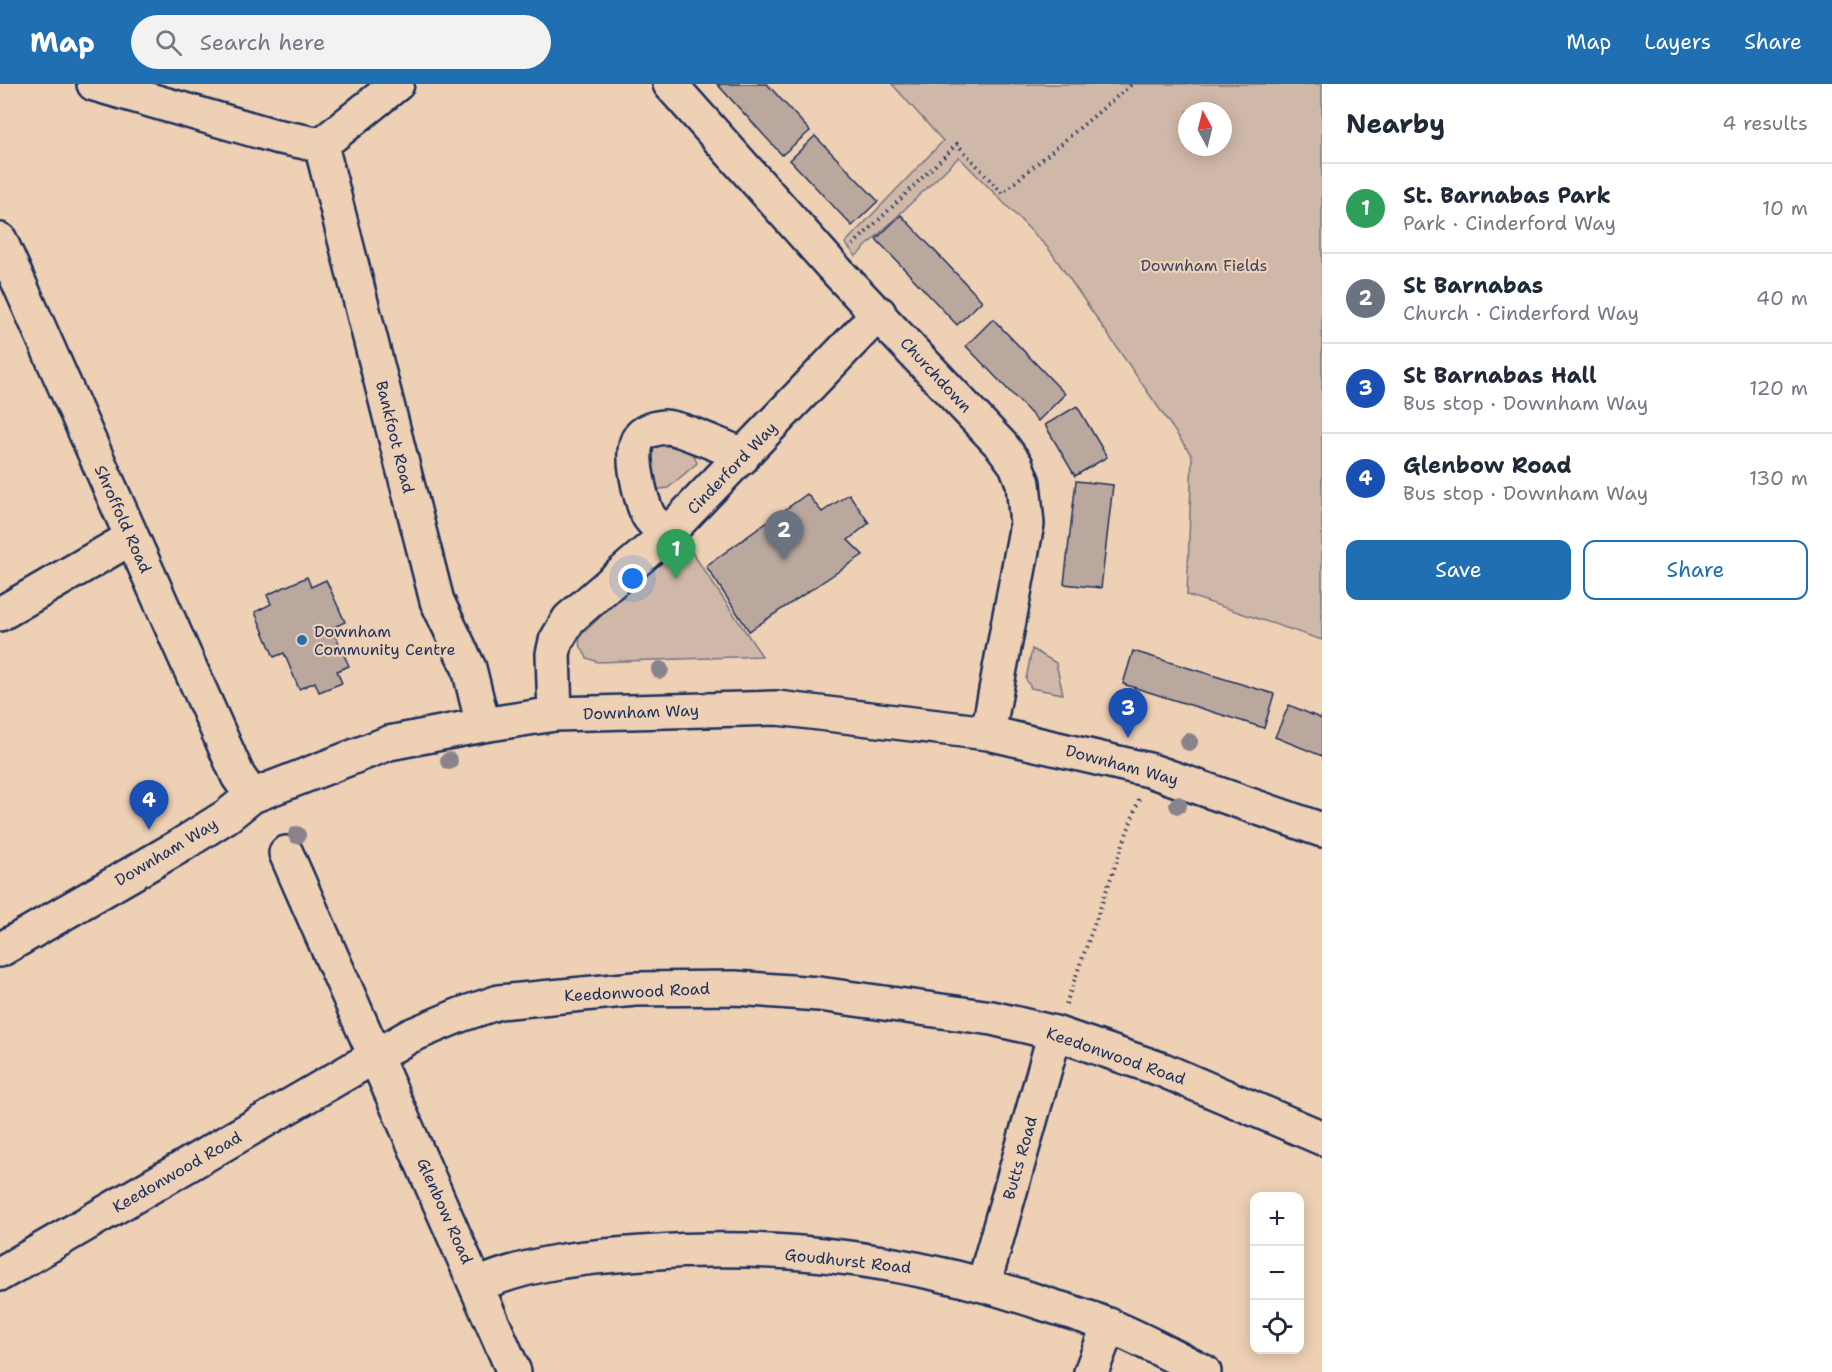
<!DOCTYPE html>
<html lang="en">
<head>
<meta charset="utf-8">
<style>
	:root { --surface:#fff; --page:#f2f2f3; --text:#1f2937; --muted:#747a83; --line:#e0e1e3; --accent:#1f6fb2 }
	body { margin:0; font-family:"Shantell Sans",sans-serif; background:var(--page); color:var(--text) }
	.controls { position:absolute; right:18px; bottom:18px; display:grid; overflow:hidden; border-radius:12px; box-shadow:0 3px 15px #0003 }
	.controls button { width:54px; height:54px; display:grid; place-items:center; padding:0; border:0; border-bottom:2px solid var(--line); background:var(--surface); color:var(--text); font:30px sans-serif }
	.compass { position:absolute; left:1178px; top:18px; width:54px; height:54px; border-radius:50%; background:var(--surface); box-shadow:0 3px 15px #0003; rotate:353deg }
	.you { position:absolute; left:633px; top:495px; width:21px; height:21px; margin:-15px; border:4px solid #fff; border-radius:50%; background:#1a73e8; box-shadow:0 0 0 9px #1a73e833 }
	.badge { display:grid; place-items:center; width:39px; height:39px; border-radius:50%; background:var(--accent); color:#fff; font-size:20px; font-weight:700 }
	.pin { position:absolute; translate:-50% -50px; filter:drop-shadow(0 2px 3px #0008) }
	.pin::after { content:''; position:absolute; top:32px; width:21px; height:18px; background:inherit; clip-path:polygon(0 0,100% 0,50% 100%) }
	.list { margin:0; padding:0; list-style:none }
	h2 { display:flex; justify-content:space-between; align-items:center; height:78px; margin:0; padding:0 24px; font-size:26px }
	h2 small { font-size:20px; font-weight:400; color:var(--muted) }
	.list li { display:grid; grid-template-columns:39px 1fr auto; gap:18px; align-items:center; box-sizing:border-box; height:90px; padding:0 24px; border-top:2px solid var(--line) }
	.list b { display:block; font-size:22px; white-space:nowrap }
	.list p { margin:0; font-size:20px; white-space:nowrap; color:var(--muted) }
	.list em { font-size:20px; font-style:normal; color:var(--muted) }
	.actions { display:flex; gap:12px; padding:18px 24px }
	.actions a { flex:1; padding:14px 0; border:2px solid var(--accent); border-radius:12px; text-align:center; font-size:21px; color:var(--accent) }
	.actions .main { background:var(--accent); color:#fff }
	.icon { flex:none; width:33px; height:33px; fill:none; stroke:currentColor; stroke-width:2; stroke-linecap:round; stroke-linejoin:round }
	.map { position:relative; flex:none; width:1322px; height:1288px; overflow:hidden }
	header { display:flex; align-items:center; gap:36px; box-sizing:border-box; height:84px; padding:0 30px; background:var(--accent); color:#fff }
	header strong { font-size:28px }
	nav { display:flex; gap:33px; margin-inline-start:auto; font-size:21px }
	.search { width:420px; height:54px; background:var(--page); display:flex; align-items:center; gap:15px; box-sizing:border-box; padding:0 21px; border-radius:33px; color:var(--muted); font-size:22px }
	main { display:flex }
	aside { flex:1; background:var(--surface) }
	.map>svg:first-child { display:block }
</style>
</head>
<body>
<header>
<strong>Map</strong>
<div class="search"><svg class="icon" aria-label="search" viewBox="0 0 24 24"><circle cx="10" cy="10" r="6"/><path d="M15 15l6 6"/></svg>Search here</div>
<nav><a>Map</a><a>Layers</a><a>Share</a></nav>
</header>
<main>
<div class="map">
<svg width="1322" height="1288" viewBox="0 0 1322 1288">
	<rect width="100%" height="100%" fill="#eed0b4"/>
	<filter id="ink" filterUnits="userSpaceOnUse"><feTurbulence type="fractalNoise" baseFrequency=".0167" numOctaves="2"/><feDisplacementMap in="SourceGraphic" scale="12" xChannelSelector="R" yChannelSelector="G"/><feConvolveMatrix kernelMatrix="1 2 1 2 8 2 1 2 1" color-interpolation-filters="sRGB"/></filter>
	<g filter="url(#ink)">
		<!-- green -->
		<path fill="#cfb8a8" stroke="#757483" stroke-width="1.5" fill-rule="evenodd" d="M 892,0 L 1322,0 L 1322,556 L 1187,511 L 1192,372 L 1049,165 L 959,73 L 856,172 L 845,159 L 943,57 ZM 1187,27 L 1223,27 L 1223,63 L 1187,63 Z
			M 644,359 L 676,363 L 693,369 L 697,379 L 668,404 L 655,406 Z
			M 683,455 L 762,572 L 598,578 L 587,574 L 579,559 L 581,551 Z
			M 1032,565 L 1056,579 L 1063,610 L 1031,604 L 1026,595 Z"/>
		<!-- building -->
		<path fill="#baa89f" stroke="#1b2f5e" stroke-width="1.5" d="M 717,0 L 767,0 L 810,47 L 782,71 Z
			M 815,52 L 878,117 L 852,142 L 790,76 Z
			M 901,131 L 982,217 L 957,241 L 876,155 Z
			M 993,235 L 1065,310 L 1038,337 L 966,262 Z
			M 1077,322 L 1107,373 L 1075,392 L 1045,341 Z
			M 1076,397 L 1113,401 L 1101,504 L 1064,500 Z
			M 807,410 L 822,428 L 849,410 L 869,439 L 848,456 L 863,471 L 749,547 L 706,482 Z
			M 307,493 L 311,503 L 326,496 L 345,538 L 332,544 L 349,582 L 337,587 L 342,599 L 319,608 L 315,598 L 299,605 L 284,569 L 274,573 L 255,528 L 271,520 L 267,511 Z
			M 1133,567 L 1274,610 L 1264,644 L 1123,600 Z
			M 1289,621 L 1322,635 L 1322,672 L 1275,653 Z"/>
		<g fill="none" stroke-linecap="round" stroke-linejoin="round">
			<!-- minor casing -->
			<g stroke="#1b2f5e" stroke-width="38">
				<path id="minor" d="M 94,0 L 275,52 L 321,61 L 397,0
					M 670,0 L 832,182 L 1002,362 L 1016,381 L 1023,399 L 1027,440 L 988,649
					M 321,61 L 437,517 L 469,584 L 483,641
					M 0,156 L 238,692 L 252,712
					M 666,451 C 661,445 652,438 648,431 C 641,416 628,367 639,354 C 644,347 655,344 664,343 C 676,342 720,362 734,367 L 742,374
					M 0,530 L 131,454
					M 555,630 L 553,570 L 556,557 L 569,535 L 666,451 L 879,229
					M 286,769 L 514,1288
					M 0,866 L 178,763 L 227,732 L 252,712 L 389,659 L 483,641 L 555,630 L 777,624 L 988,649 L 1149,686 L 1322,746
					M 0,1190 L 410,952 L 460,931 L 499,918 L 635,905 L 735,904 L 819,910 L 992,934 L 1055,949 L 1163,986 L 1322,1054
					M 984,1199 L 1055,949
					M 478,1201 C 530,1178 585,1173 642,1169 C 779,1158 916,1176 1045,1220 C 1067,1227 1089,1233 1110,1242 C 1142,1255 1173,1272 1204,1288
					M 1091,1288 L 1109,1241"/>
			</g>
			<!-- path -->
			<path stroke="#1b2f5e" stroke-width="4" stroke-dasharray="1.5 4.5" stroke-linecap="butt" d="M 853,161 L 957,60 L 1002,109 L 1132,0
				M 1066,920 L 1139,715"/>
			<!-- minor -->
			<use href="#minor" stroke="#eed0b4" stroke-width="33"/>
		</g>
		<!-- trees -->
		<g fill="#89838b">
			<circle cx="660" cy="586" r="9"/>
			<circle cx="1189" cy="658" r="9"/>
			<circle cx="449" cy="677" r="9"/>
			<circle cx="1178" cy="721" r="9"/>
			<circle cx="297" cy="751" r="9"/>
		</g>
	</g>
	<!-- markers -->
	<circle fill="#1f6fb2" stroke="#eed0b4" stroke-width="2" cx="302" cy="556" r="6"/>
	<g text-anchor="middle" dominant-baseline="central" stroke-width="4.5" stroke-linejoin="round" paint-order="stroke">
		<!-- park labels -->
		<g font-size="16" fill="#364469" stroke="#eed0b4">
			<text x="1204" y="181">Downham Fields</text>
		</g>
		<!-- street labels -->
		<g font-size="16" fill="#1b2f5e" stroke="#eed0b4">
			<text transform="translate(936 291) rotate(47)">Churchdown</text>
			<text transform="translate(395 353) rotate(76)">Bankfoot Road</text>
			<text transform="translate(732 384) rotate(-46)">Cinderford Way</text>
			<text transform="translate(123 435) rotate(66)">Shroffold Road</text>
			<text transform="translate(641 628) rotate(-2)">Downham Way</text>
			<text transform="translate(1122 681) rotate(15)">Downham Way</text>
			<text transform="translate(166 768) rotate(-31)">Downham Way</text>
			<text transform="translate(637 908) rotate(-3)">Keedonwood Road</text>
			<text transform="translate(1116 972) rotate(19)">Keedonwood Road</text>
			<text transform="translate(1020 1074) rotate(-74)">Butts Road</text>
			<text transform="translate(177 1088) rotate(-30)">Keedonwood Road</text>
			<text transform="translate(445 1127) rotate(66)">Glenbow Road</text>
			<text transform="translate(848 1177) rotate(6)">Goudhurst Road</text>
		</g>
		<!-- poi labels -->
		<g font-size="16" fill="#1b2f5e" stroke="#eed0b4" text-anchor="start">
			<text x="314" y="547">Downham<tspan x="314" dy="18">Community Centre</tspan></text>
		</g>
	</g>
</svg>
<div class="controls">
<button>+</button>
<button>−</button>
<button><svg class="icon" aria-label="locate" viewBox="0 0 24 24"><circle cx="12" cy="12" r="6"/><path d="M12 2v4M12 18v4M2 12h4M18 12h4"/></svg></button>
</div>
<svg class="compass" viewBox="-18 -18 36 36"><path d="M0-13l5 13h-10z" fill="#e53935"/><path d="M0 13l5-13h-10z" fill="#747a83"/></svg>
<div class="you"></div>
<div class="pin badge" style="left:676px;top:495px;background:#2e9e5b">1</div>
<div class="pin badge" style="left:784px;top:476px;background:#6b7280">2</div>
<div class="pin badge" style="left:1128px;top:654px;background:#1a4fb4">3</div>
<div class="pin badge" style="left:149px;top:746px;background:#1a4fb4">4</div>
</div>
<aside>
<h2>Nearby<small>4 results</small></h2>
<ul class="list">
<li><span class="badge" style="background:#2e9e5b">1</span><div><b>St. Barnabas Park</b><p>Park · Cinderford Way</p></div><em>10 m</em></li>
<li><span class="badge" style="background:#6b7280">2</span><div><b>St Barnabas</b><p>Church · Cinderford Way</p></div><em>40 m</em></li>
<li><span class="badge" style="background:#1a4fb4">3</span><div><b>St Barnabas Hall</b><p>Bus stop · Downham Way</p></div><em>120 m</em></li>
<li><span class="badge" style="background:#1a4fb4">4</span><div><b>Glenbow Road</b><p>Bus stop · Downham Way</p></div><em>130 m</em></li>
</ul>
<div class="actions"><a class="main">Save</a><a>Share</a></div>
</aside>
</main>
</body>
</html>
